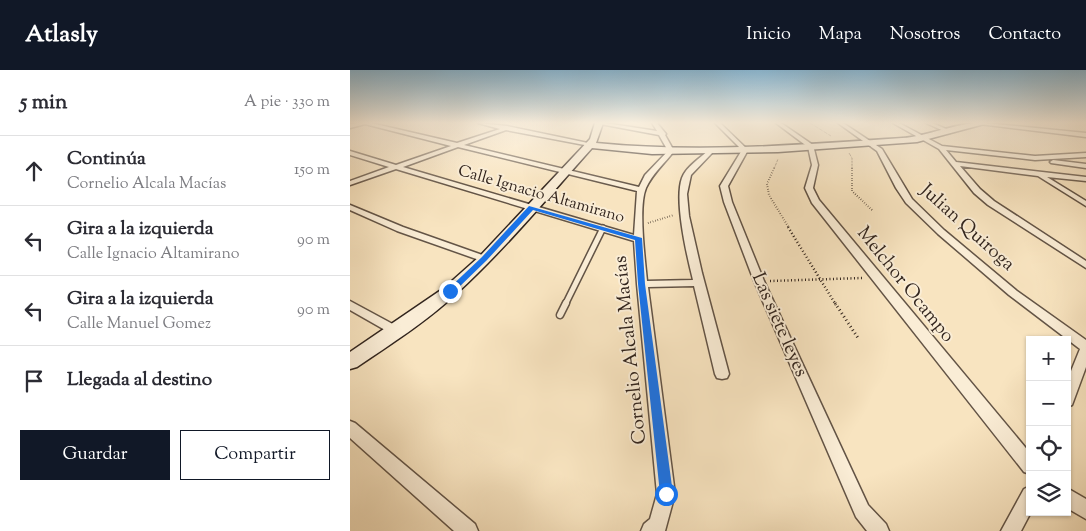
<!DOCTYPE html>
<html lang="es">
<head>
<meta charset="utf-8">
<style>
	:root { --surface:#fff; --page:#f2f2f3; --text:#2b2b33; --muted:#7c7c81; --line:#e1e1e2; --accent:#111827 }
	body { margin:0; font-family:"Sorts Mill Goudy",serif; background:var(--page); color:var(--text) }
	.controls { position:absolute; right:15px; bottom:15px; display:grid; overflow:hidden; border-radius:0px; box-shadow:0 1px 4px #0004 }
	.controls button { width:45px; height:45px; display:grid; place-items:center; padding:0; border:0; border-bottom:1px solid var(--line); background:var(--surface); color:var(--text); font:25px sans-serif }
	.stop { position:absolute; width:15px; height:15px; margin:-11px; border:4px solid #1a73e8; border-radius:50%; background:#fff }
	.stop.end { background:#1a73e8; border-color:#fff; box-shadow:0 1px 5px #0008 }
	.list { margin:0; padding:0; list-style:none }
	h2 { display:flex; justify-content:space-between; align-items:center; height:65px; margin:0; padding:0 20px; font-size:21px }
	h2 small { font-size:16px; font-weight:400; color:var(--muted) }
	.list li { display:grid; grid-template-columns:32px 1fr auto; gap:15px; align-items:center; box-sizing:border-box; height:70px; padding:0 20px; border-top:1px solid var(--line) }
	.list b { display:block; font-size:19px; white-space:nowrap }
	.list p { margin:0; font-size:16px; white-space:nowrap; color:var(--muted) }
	.list em { font-size:16px; font-style:normal; color:var(--muted) }
	.actions { display:flex; gap:10px; padding:15px 20px }
	.actions a { flex:1; padding:11px 0; border:1px solid var(--accent); border-radius:0px; text-align:center; font-size:18px; color:var(--accent) }
	.actions .main { background:var(--accent); color:#fff }
	.icon { flex:none; width:28px; height:28px; fill:none; stroke:currentColor; stroke-width:2; stroke-linecap:round; stroke-linejoin:round }
	.map { position:relative; flex:none; width:736px; height:461px; overflow:hidden }
	header { display:flex; align-items:center; gap:30px; box-sizing:border-box; height:70px; padding:0 25px; background:var(--accent); color:#fff }
	header strong { font-size:24px }
	nav { display:flex; gap:28px; margin-inline-start:auto; font-size:18px }
	main { display:flex }
	aside { flex:1; background:var(--surface) }
	.map>svg:first-child { display:block }
</style>
</head>
<body>
<header>
<strong>Atlasly</strong>
<nav><a>Inicio</a><a>Mapa</a><a>Nosotros</a><a>Contacto</a></nav>
</header>
<main>
<aside>
<h2>5 min<small>A pie · 330 m</small></h2>
<ul class="list">
<li><svg class="icon" aria-label="ahead" viewBox="0 0 24 24"><path d="M12 20V5M6 11l6-6 6 6"/></svg><div><b>Continúa</b><p>Cornelio Alcala Macías</p></div><em>150 m</em></li>
<li><svg class="icon" aria-label="left" viewBox="0 0 24 24"><path d="M17 20v-9H6M10 6l-5 5 5 5"/></svg><div><b>Gira a la izquierda</b><p>Calle Ignacio Altamirano</p></div><em>90 m</em></li>
<li><svg class="icon" aria-label="left" viewBox="0 0 24 24"><path d="M17 20v-9H6M10 6l-5 5 5 5"/></svg><div><b>Gira a la izquierda</b><p>Calle Manuel Gomez</p></div><em>90 m</em></li>
<li><svg class="icon" aria-label="arrive" viewBox="0 0 24 24"><path d="M6 21V4h12l-3 4 3 4H6"/></svg><div><b>Llegada al destino</b></div></li>
</ul>
<div class="actions"><a class="main">Guardar</a><a>Compartir</a></div>
</aside>
<div class="map">
<svg width="736" height="461" viewBox="0 0 736 461">
	<rect width="100%" height="100%" fill="#f8e4c0"/>
	<filter id="stains"><feTurbulence type="fractalNoise" baseFrequency=".004" numOctaves="4"/><feColorMatrix values="0 0 0 0 .2 0 0 0 0 .09 0 0 0 0 .02 0 0 0 .5 -.17"/></filter>
	<radialGradient id="worn" r=".72"><stop offset=".6" stop-color="#630" stop-opacity="0"/><stop offset="1" stop-color="#630" stop-opacity=".3"/></radialGradient>
	<g fill="none" stroke-linecap="round" stroke-linejoin="round">
		<!-- lane-far1 casing -->
		<g stroke="#635446" stroke-width="8">
			<path id="lane-far1" d="M 215,235 L 253,158"/>
		</g>
		<!-- lane casing -->
		<g stroke="#635446" stroke-width="9">
			<path id="lane" d="M 210,245 L 216,233"/>
		</g>
		<!-- street casing -->
		<g stroke="#635446" stroke-width="3">
			<path id="street" d="M 8,53 L 21,53 L 107,73 L 150,59 L 128,53 L 157,56 L 238,73 L 240,74 L 240,76 L 156,60 L 114,75 L 289,117 L 295,105 L 318,81 L 309,65 L 245,53 L 255,53 L 307,61 L 302,53 L 307,53 L 316,64 L 315,65 L 324,81 C 315,93 302,104 296,118 C 288,137 295,189 297,211 L 343,210 C 337,186 324,130 332,108 C 336,97 350,88 359,80 L 363,80 L 363,82 L 341,105 L 337,124 L 339,146 L 352,203 L 379,304 L 377,308 L 372,309 L 367,308 L 365,304 L 344,216 L 298,217 L 325,424 L 315,461 L 291,461 L 294,454 L 300,449 L 307,424 L 287,214 L 284,171 L 46,99 L 0,115 L 0,111 L 39,97 L 0,85 L 0,81 L 46,95 L 101,76 L 15,54 L 0,58 L 0,54 ZM 108,77 L 287,121 L 284,165 L 53,97 Z
				M 365,53 L 370,53 L 398,80 L 378,116 L 382,132 L 414,211 L 518,435 L 536,454 L 539,461 L 517,461 L 506,447 L 404,211 L 374,132 L 370,116 L 392,80 Z
				M 426,53 L 431,53 L 463,75 L 468,95 L 463,118 L 469,130 L 680,383 L 680,404 L 674,402 L 462,133 L 455,118 L 462,95 L 458,77 Z
				M 488,53 L 493,53 L 532,79 L 562,129 L 594,160 L 667,221 L 736,270 L 736,297 L 722,335 L 717,337 L 717,311 L 730,279 L 659,225 L 588,164 L 556,133 L 546,118 L 527,81 Z
				M 543,53 L 549,53 L 592,76 L 685,86 L 736,83 L 736,87 L 685,90 L 596,80 L 606,92 L 736,107 L 736,111 L 697,107 L 736,131 L 736,136 L 688,106 L 610,96 L 630,119 L 644,131 L 736,191 L 736,198 L 638,135 L 624,123 L 589,79 Z
				M 576,53 L 582,53 L 601,61 L 596,62 Z
				M 621,53 L 635,53 L 736,63 L 736,67 Z
				M 703,90 L 736,94 L 736,98 L 701,93 L 700,92 Z
				M 0,135 L 53,157 L 138,187 L 140,189 L 138,191 L 132,191 L 47,161 L 0,140 Z
				M 0,231 L 50,258 L 52,261 L 50,264 L 42,264 L 0,240 Z
				M 0,351 L 5,353 L 125,454 L 128,461 L 104,461 L 0,368 Z
				M 680,416 L 681,442 L 671,461 L 651,461 L 674,419 Z
				M 717,418 L 736,429 L 736,449 L 717,438 Z"/>
		</g>
		<!-- secondary casing -->
		<g stroke="#31241d" stroke-width="3">
			<path id="secondary" d="M 245,53 L 253,53 L 246,73 C 348,83 450,75 552,68 C 580,66 612,50 638,53 L 567,72 L 428,82 L 302,84 L 242,78 C 198,127 156,178 107,223 C 77,251 41,274 7,297 L 0,299 L 0,282 L 94,218 L 130,186 L 240,69 Z"/>
		</g>
		<!-- path-far3 -->
		<path stroke="#31241d" stroke-width="1" stroke-dasharray="0.5 1" stroke-linecap="butt" d="M 460,53 L 481,66
			M 499,83 L 502,88 L 502,99
			M 424,99 L 428,89"/>
		<!-- path-far2 -->
		<path stroke="#31241d" stroke-width="2" stroke-dasharray="0.5 2" stroke-linecap="butt" d="M 424,98 L 417,114 L 419,125 L 439,158
			M 502,98 L 502,121 L 522,140
			M 298,153 L 324,145"/>
		<!-- path-far1 -->
		<path stroke="#31241d" stroke-width="2.5" stroke-dasharray="1 2.5" stroke-linecap="butt" d="M 438,157 L 486,235
			M 420,211 L 512,208"/>
		<!-- path -->
		<path stroke="#31241d" stroke-width="3" stroke-dasharray="1 3" stroke-linecap="butt" d="M 485,233 L 508,268"/>
		<!-- lane-far1 -->
		<use href="#lane-far1" stroke="#faedd6" stroke-width="5"/>
		<!-- lane -->
		<use href="#lane" stroke="#faedd6" stroke-width="6"/>
		<!-- street -->
		<use href="#street" fill="#faedd6" fill-rule="evenodd"/>
		<!-- secondary -->
		<use href="#secondary" fill="#faedd6" fill-rule="evenodd"/>
	</g>
	<!-- sky -->
	<linearGradient id="sky" x2="0" y2="1"><stop stop-color="#8ab8d4"/><stop offset="0.45" stop-color="#fcf3e3"/><stop offset="1" stop-color="#fcf3e3" stop-opacity="0"/></linearGradient>
	<rect width="736" height="117" fill="url(#sky)"/>
	<!-- route -->
	<path fill="#1a73e8" d="M 179,136 L 292,168 L 295,214 L 323,424 L 321,429 L 316,431 L 312,429 L 310,424 L 288,214 L 285,170 L 183,140 L 137,190 L 103,223 L 96,221 L 132,187 Z"/>
	<g text-anchor="middle" dominant-baseline="central" stroke-width="4" stroke-linejoin="round" paint-order="stroke">
		<!-- far-street labels -->
		<g font-size="16" fill="#31241d" stroke="#faedd6">
			<text transform="translate(191 125) rotate(16)">Calle Ignacio Altamirano</text>
		</g>
		<!-- street labels -->
		<g font-size="19" fill="#31241d" stroke="#faedd6">
			<text transform="translate(617 158) rotate(42)">Julian Quiroga</text>
			<text transform="translate(555 215) rotate(51)">Melchor Ocampo</text>
			<text transform="translate(429 255) rotate(66)">Las siete leyes</text>
			<text transform="translate(281 280) rotate(-96)">Cornelio Alcala Macías</text>
		</g>
	</g>
	<rect width="100%" height="100%" filter="url(#stains)"/>
	<rect width="100%" height="100%" fill="url(#worn)"/>
</svg>
<div class="controls">
<button>+</button>
<button>−</button>
<button><svg class="icon" aria-label="locate" viewBox="0 0 24 24"><circle cx="12" cy="12" r="6"/><path d="M12 2v4M12 18v4M2 12h4M18 12h4"/></svg></button>
<button><svg class="icon" aria-label="layers" viewBox="0 0 24 24"><path d="M12 4l9 5-9 5-9-5zM3 14l9 5 9-5"/></svg></button>
</div>
<div class="stop" style="left:316px;top:424px"></div>
<div class="stop end" style="left:100px;top:221px"></div>
</div>
</main>
</body>
</html>
